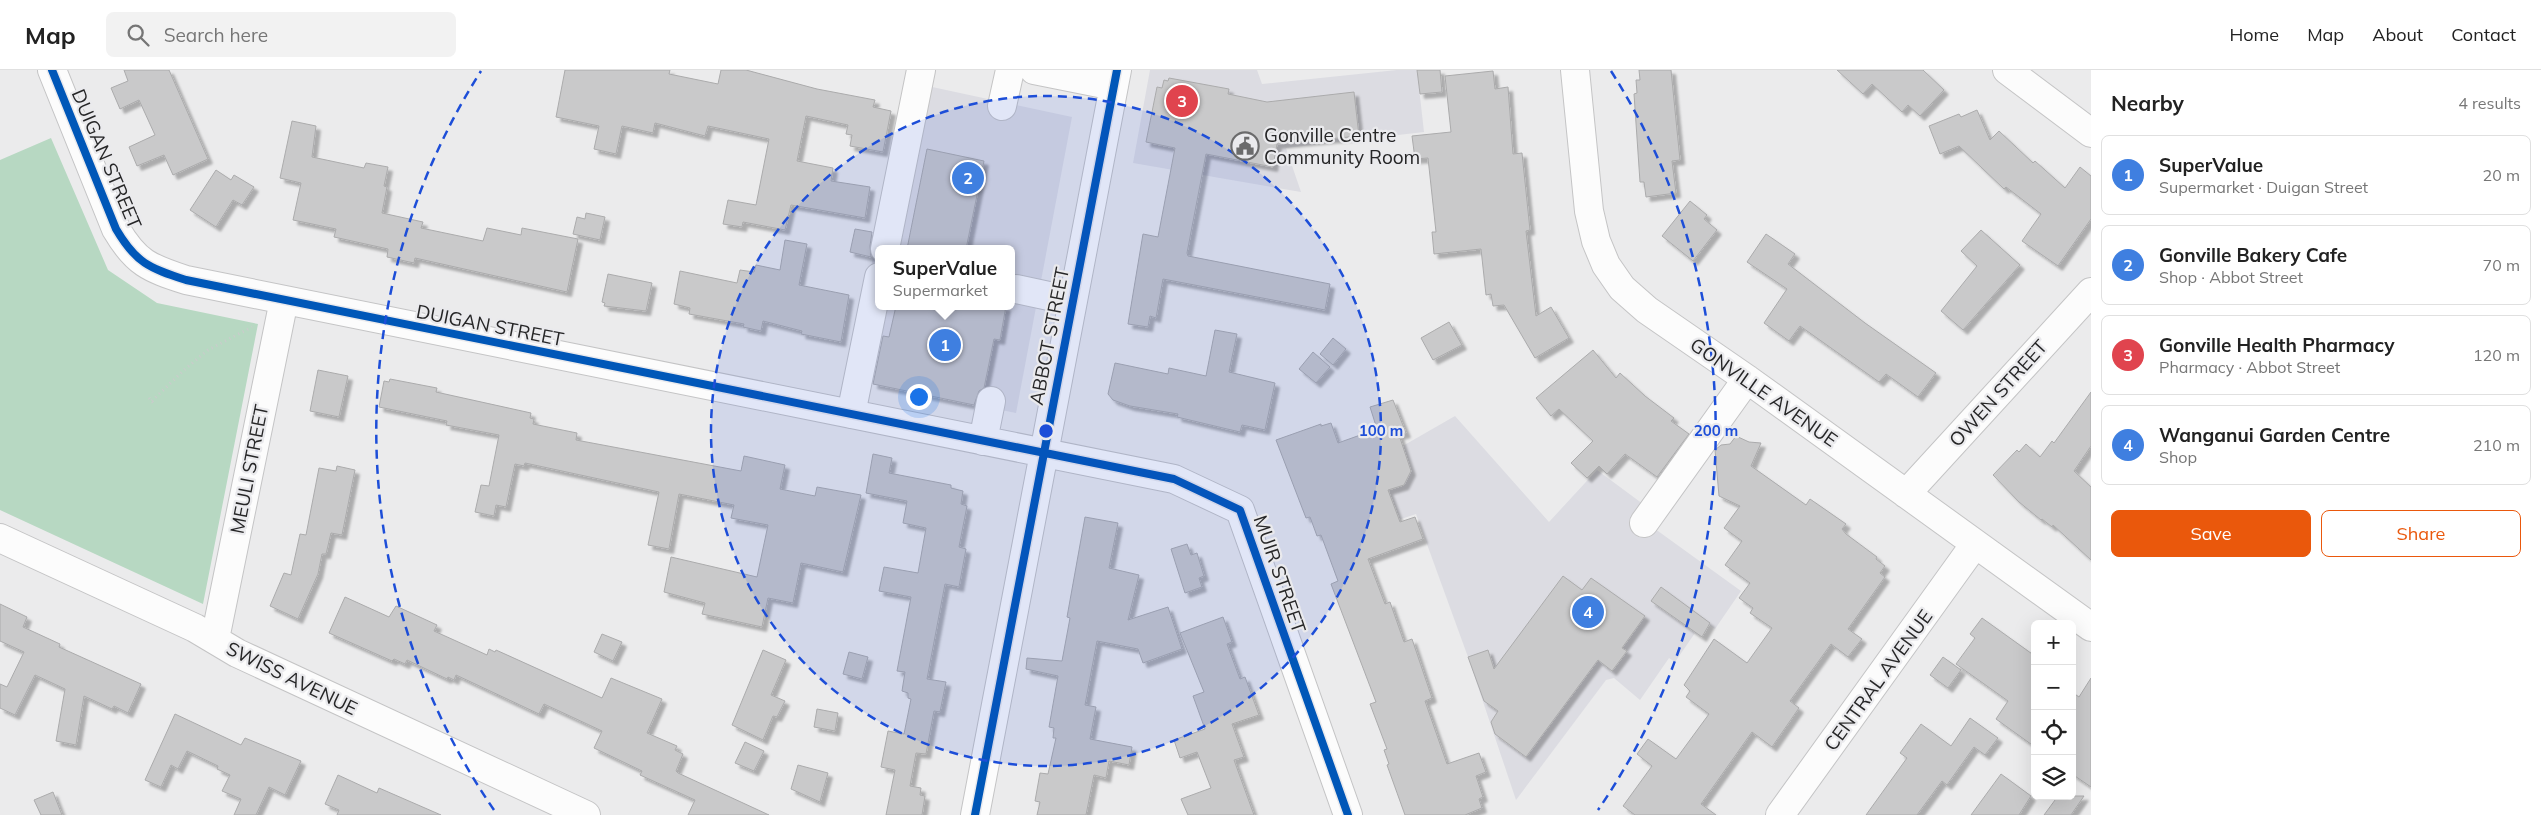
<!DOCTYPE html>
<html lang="en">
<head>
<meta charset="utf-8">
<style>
	:root { --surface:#fff; --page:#f2f2f2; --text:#222; --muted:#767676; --line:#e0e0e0; --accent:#ea580c }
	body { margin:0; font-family:Mulish,sans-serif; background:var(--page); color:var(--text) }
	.controls { position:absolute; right:15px; bottom:15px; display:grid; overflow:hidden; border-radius:8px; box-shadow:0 5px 20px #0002 }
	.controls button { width:45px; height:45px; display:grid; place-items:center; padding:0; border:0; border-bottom:1px solid var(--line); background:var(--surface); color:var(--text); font:25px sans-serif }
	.you { position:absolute; left:918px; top:326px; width:18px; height:18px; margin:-12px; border:4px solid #fff; border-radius:50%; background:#1a73e8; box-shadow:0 0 0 8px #1a73e833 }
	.badge { display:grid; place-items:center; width:32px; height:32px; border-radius:50%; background:var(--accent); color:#fff; font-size:16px; font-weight:700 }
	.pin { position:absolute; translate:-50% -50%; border:2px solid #fff; box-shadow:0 1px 5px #0006 }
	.popup { position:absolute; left:875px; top:175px; width:140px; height:65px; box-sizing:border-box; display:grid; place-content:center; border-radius:8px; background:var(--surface); filter:drop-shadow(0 1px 4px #0005); font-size:16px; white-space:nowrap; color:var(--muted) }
	.popup b { font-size:19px; color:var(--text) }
	.popup::after { content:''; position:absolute; left:50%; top:100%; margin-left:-10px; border:10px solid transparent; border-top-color:var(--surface) }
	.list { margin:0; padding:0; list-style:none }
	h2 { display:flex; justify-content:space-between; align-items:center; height:65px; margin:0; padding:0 20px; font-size:21px }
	h2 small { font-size:16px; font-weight:400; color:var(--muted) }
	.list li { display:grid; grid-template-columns:32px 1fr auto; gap:15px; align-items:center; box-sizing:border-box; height:80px; margin:0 10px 10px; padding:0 10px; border:1px solid var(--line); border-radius:8px }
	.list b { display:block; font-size:19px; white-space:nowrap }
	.list p { margin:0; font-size:16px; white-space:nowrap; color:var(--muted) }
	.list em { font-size:16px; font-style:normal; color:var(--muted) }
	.actions { display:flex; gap:10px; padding:15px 20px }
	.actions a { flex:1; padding:11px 0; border:1px solid var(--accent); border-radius:8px; text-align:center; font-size:18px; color:var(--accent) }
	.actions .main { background:var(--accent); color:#fff }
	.icon { flex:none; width:28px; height:28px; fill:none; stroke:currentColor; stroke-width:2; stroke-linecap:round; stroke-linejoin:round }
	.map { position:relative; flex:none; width:2091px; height:745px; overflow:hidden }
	header { display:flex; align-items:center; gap:30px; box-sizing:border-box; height:70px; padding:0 25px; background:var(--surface); border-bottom:1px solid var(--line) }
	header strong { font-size:24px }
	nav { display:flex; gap:28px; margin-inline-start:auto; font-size:18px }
	.search { width:350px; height:45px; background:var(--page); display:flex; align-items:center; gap:12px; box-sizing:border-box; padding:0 18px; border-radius:8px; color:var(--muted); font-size:19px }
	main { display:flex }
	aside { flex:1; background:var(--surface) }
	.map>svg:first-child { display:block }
</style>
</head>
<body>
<header>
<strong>Map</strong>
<div class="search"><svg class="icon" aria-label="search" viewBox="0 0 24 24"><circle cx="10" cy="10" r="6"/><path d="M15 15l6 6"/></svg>Search here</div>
<nav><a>Home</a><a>Map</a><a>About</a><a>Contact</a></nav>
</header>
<main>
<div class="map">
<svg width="2091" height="745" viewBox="0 0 2091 745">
	<defs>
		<filter id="shadow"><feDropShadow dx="4.5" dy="4.5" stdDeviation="1" flood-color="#0004"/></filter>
	</defs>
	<rect width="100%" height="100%" fill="#ebebec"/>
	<!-- built -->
	<path fill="#dcdce2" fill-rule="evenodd" d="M 1150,0 L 1257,0 L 1262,14 L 1397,0 L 1417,0 L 1424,62 L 1286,78 L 1301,122 L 1133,93 Z
		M 909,12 L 1072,47 L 1016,343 L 848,309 ZM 879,179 L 1011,179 L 1011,236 L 879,236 Z
		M 1455,346 L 1549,452 L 1597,400 L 1647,437 L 1651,456 L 1741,521 L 1715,559 L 1709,555 L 1701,567 L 1695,563 L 1675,592 L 1669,588 L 1640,630 L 1614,608 L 1606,610 L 1516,730 L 1468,587 L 1416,444 L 1395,451 L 1385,421 L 1394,381 Z"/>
	<!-- green -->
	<path fill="#b7d8c2" d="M 51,68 L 108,200 L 157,233 L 258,254 L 203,534 L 0,440 L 0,90 Z"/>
	<!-- building -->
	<path fill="#c9c9ca" stroke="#ababac" filter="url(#shadow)" d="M 124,0 L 169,0 L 208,89 L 173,105 L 164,85 L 137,96 L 129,77 L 155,65 L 139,30 L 120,39 L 111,18 L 128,11 Z
		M 565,0 L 670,0 L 669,4 L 718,14 L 721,0 L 746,0 L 817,19 L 875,30 L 873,37 L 891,41 L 883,82 L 850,76 L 852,65 L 846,64 L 848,55 L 806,46 L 797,91 L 833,98 L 831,111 L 870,117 L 865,148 L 791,135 L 785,160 L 743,152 L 742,157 L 723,154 L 728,130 L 756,135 L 769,69 L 708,56 L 705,66 L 655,53 L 653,63 L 622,56 L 616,84 L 594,79 L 599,56 L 556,47 Z
		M 1417,0 L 1440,0 L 1442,22 L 1420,24 Z
		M 1639,0 L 1671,0 L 1680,90 L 1672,91 L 1676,123 L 1646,127 L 1644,112 L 1640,112 L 1634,24 L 1637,23 L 1636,10 L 1640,10 Z
		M 1837,0 L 1923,0 L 1944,20 L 1920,46 L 1908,35 L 1902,42 L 1872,14 L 1863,24 Z
		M 1493,1 L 1495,19 L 1508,17 L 1513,84 L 1522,83 L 1530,160 L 1526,161 L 1536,246 L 1551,237 L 1569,268 L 1535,288 L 1504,235 L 1493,236 L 1491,224 L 1486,225 L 1481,179 L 1434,184 L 1432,162 L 1436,162 L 1428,88 L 1415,89 L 1412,66 L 1451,62 L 1445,6 Z
		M 1169,8 L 1229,19 L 1228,24 L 1267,32 L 1354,22 L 1359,66 L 1277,74 L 1273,97 L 1206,84 L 1187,183 L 1188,186 L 1330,214 L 1325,240 L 1163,209 L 1156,248 L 1150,246 L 1148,257 L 1128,254 L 1143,164 L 1158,167 L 1175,78 L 1146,72 L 1157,17 L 1162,18 L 1164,10 L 1168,11 Z
		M 1977,40 L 1990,70 L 1999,61 L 2033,93 L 2035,91 L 2065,118 L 2080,97 L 2091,106 L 2091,149 L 2058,196 L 2022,171 L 2041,144 L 2006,117 L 2004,119 L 1959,76 L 1940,84 L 1929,56 L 1959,44 L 1961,47 Z
		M 292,51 L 316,56 L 312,87 L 364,98 L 366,93 L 388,97 L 384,116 L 387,117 L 382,143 L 423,152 L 421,158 L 483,171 L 487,158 L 521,165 L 522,158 L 578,169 L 567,222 L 415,188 L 414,193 L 387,187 L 388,179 L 334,167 L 336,159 L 293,150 L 301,113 L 280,108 Z
		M 927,79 L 984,91 L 966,179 L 907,179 Z
		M 216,100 L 231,110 L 234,105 L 254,117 L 242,135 L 233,130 L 216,157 L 190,140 Z
		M 1690,131 L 1707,145 L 1704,149 L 1717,160 L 1693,191 L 1662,166 Z
		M 586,143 L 605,147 L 600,170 L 573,164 L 577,147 L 585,149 Z
		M 855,159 L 872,162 L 870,176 L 871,187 L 850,182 Z
		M 1981,160 L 2020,195 L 1963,260 L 1941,241 L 1977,196 L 1961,181 Z
		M 1766,164 L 1795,184 L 1788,194 L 1865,253 L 1936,303 L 1918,327 L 1886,304 L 1879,312 L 1800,256 L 1789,271 L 1764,253 L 1787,219 L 1747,192 Z
		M 785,170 L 807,174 L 799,215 L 849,225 L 841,272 L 801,264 L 802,261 L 763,251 L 761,261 L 743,257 L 744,254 L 689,244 L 690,238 L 674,234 L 680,201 L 737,213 L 740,200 L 754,202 L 756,195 L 780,200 Z
		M 608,204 L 652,213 L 646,241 L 604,236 L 605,233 L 602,232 Z
		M 896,236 L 1006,236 L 1000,270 L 994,269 L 984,318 L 979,321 L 974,335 L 873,314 L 883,266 L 889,267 Z
		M 1449,252 L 1462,275 L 1433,290 L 1421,268 Z
		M 1215,260 L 1237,264 L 1229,302 L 1275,313 L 1265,360 L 1242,355 L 1240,362 L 1223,358 L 1177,347 L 1178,344 L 1130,336 L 1113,330 L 1108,324 L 1115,293 L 1168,304 L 1169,298 L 1206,306 Z
		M 1333,268 L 1346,279 L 1333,295 L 1320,284 Z
		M 1593,280 L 1616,308 L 1620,303 L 1645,326 L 1674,348 L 1671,351 L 1689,364 L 1657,407 L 1625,384 L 1607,404 L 1599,396 L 1587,408 L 1571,393 L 1593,371 L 1559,339 L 1551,346 L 1536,328 Z
		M 1313,282 L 1330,297 L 1316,313 L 1299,299 Z
		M 318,300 L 348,306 L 339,347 L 310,341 Z
		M 390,309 L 437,318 L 436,322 L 531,343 L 530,348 L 534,349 L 533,354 L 577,363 L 576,370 L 741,401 L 744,386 L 785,395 L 780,419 L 815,426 L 817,417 L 861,425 L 843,502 L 801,493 L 793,533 L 768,528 L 762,557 L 702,544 L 705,533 L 664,522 L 671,487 L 757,507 L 768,455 L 731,448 L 734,435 L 679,424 L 669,479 L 648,475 L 659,422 L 525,393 L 524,396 L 515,394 L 506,437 L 496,435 L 494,446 L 475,442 L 481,415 L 489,416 L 499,365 L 446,355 L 447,351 L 379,337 L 384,311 L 389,312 Z
		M 2091,322 L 2091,376 L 2074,401 L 2091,417 L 2091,490 L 2053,455 L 2052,457 L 2042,449 L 2041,450 L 2019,432 L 1993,405 L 2017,380 L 2019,382 L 2026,374 L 2040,387 L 2052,371 L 2054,373 Z
		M 1393,330 L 1406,363 L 1399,365 L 1411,401 L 1404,415 L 1388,420 L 1400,452 L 1415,447 L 1423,469 L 1368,489 L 1385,534 L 1390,532 L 1404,572 L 1412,569 L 1432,628 L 1425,631 L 1447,694 L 1479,683 L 1486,702 L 1476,706 L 1483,727 L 1479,729 L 1482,738 L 1465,745 L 1405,745 L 1387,695 L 1389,694 L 1384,680 L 1387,679 L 1370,634 L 1376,632 L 1331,514 L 1338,511 L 1321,465 L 1317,466 L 1310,447 L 1306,448 L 1276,370 L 1321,354 L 1321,356 L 1331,353 L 1338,373 L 1377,359 L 1370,337 Z
		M 1736,366 L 1749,372 L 1761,373 L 1751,396 L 1806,435 L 1810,429 L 1846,454 L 1842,459 L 1846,464 L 1877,487 L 1876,489 L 1885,496 L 1880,503 L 1885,507 L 1848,559 L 1862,569 L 1848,587 L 1831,574 L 1790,631 L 1799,638 L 1772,677 L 1752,662 L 1723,703 L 1701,734 L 1716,745 L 1635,745 L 1623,736 L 1652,696 L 1637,684 L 1648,669 L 1676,689 L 1709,644 L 1686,627 L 1690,621 L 1684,615 L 1714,569 L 1747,593 L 1772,558 L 1750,543 L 1753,538 L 1739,528 L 1750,513 L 1725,495 L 1742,471 L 1724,458 L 1740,436 L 1719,426 L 1715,380 L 1721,375 L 1730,374 Z
		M 873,384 L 892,388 L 889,403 L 951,415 L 951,418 L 963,421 L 961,434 L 967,436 L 959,477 L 966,479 L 959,517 L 945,514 L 927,609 L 946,612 L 940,642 L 934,641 L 926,684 L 916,683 L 910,716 L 921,718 L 920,725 L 925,726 L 922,745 L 886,745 L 895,700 L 881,697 L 888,661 L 904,664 L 911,629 L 908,628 L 908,623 L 902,621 L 905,602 L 897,601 L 911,527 L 879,521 L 884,497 L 918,503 L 926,458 L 903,453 L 907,431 L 866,423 Z
		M 337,396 L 355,400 L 342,465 L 331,463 L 326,484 L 322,484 L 318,504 L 298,549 L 270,536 L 284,503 L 291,505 L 300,464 L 306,465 L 319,398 L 336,401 Z
		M 1085,447 L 1118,453 L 1109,498 L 1139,505 L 1128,550 L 1168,537 L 1182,579 L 1143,593 L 1138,579 L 1097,571 L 1085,635 L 1096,637 L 1090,669 L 1132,677 L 1129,695 L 1109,691 L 1106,708 L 1094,705 L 1086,745 L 1037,745 L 1040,732 L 1035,731 L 1040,703 L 1048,704 L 1056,668 L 1053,668 L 1054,658 L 1049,657 L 1058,606 L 1026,599 L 1027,588 L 1062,591 L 1070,548 L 1067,547 Z
		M 1187,474 L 1191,485 L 1197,483 L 1204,506 L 1199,508 L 1202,517 L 1185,523 L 1171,479 Z
		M 1563,506 L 1582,520 L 1591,508 L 1645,546 L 1622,578 L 1627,581 L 1612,601 L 1598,590 L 1526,687 L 1495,664 L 1491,652 L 1498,641 L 1484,631 L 1468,587 L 1488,580 L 1494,599 Z
		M 1661,517 L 1710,553 L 1702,567 L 1651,531 Z
		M 345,527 L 389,547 L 396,536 L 437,555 L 434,561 L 487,585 L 489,579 L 495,582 L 496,580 L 602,628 L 611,608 L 662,629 L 647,663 L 677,676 L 675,680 L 683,684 L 676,701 L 678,703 L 769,745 L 688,745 L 695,730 L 640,705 L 642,701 L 594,678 L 602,661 L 544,634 L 539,644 L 456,605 L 454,610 L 448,607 L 447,609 L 407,590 L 405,594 L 394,589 L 392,591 L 329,563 Z
		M 0,534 L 27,547 L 23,557 L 60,574 L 59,577 L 141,614 L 128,643 L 114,636 L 112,639 L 84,626 L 76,675 L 56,671 L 65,619 L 35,605 L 15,645 L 0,638 L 0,614 L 7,617 L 24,582 L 0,571 Z
		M 1223,547 L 1232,572 L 1227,574 L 1240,609 L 1245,607 L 1259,645 L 1232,654 L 1244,687 L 1234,690 L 1254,745 L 1188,745 L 1181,729 L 1211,718 L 1197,682 L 1180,688 L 1174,670 L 1205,659 L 1193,626 L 1204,622 L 1180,563 Z
		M 1982,548 L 2035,586 L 2035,677 L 1996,649 L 2008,631 L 1956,594 L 1975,568 L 1970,564 Z
		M 602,564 L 622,572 L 613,591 L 594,582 Z
		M 763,580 L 786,590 L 771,625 L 785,631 L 777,647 L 773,646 L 763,670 L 732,655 Z
		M 849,582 L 868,587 L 862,609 L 843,604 Z
		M 1943,587 L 1961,600 L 1948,618 L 1930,605 Z
		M 2091,608 L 2091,717 L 2072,704 L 2072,622 L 2079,627 Z
		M 817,639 L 838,643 L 835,661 L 814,657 Z
		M 175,644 L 241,675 L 245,668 L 301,691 L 285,725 L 269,717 L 256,745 L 234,745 L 241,729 L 222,721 L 230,705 L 217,699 L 218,696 L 187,681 L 178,699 L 171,695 L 161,717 L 145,710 Z
		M 1970,648 L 1998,668 L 1985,685 L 1974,677 L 1947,715 L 1942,711 L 1917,745 L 1866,745 L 1907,688 L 1900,683 L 1921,654 L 1951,676 Z
		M 745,672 L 764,681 L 754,701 L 735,693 Z
		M 798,695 L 828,703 L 820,732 L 791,719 Z
		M 2001,704 L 2031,726 L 2019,745 L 1971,745 Z
		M 338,705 L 377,723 L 379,718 L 441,745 L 337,745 L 339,740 L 325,734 Z
		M 53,722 L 62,745 L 41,745 L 34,730 Z
		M 2058,726 L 2084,726 L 2071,745 L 2044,745 Z"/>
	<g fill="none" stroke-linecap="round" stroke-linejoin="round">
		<!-- minor casing -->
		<g stroke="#c4c4c5" stroke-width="30">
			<path id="minor" d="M 52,0 L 116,159 C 136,193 149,198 186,210 L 1174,409 L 1240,440 L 1348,745
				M 1034,0 L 1114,16
				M 1575,0 L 1589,141 L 1596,171 L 1606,195 L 1622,218 L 1647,240 L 1747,309 L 2091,557
				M 2007,0 L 2091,63
				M 1002,36 L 1010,0
				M 885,179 L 921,0
				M 1016,219 L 1072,231
				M 851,344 L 879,207
				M 983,371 L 991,331
				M 1906,424 L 2091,222
				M 1644,453 L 1747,309
				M 0,468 L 195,558 L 237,583 L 586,745
				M 215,569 L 284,230
				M 975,745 L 1117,0
				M 1780,745 L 1975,474"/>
		</g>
		<!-- path -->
		<path stroke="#cbcbcc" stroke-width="3" stroke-dasharray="1 4" stroke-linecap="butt" d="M 149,328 L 155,335
			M 152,331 L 184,300 L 208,280 L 252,257"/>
		<!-- minor -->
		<use href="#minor" stroke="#fcfcfc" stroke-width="28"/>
		<!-- cycleway casing -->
		<g stroke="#eaeaed" stroke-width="11">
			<path id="cycleway" d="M 52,0 L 116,159 C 136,193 149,198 186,210 L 1174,409 L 1240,440 L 1348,745
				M 975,745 L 1117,0"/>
		</g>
		<!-- cycleway -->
		<use href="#cycleway" stroke="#0057b8" stroke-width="8"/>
	</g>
	<!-- distance rings -->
	<circle cx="1046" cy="361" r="335" fill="#1d4ed8" fill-opacity=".12"/>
	<g fill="none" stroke="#1d4ed8" stroke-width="2.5" stroke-dasharray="9 6">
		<circle cx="1046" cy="361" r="335"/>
		<path d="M494 740A670 670 0 0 1 481 1M1611 1A670 670 0 0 1 1598 740"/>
	</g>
	<!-- icons -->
	<defs>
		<g id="civic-ring" transform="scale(1.4375)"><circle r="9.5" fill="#eaeaed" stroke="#6b6b6c" stroke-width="1.5"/><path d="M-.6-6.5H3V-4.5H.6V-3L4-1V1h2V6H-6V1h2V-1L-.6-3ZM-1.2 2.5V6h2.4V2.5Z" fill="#6b6b6c"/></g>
	</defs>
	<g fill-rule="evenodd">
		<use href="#civic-ring" x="1245" y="76"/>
	</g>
	<g text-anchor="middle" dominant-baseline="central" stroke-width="4.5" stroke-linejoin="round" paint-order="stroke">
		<!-- poi labels -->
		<g font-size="19" fill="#262627" stroke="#eaeaed" text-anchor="start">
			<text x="1264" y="65">Gonville Centre<tspan x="1264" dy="22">Community Room</tspan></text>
		</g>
		<!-- street labels -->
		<g font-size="19" fill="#262627" stroke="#eaeaed">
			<text transform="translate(107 89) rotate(67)">DUIGAN STREET</text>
			<text transform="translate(490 255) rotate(11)">DUIGAN STREET</text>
			<text transform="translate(1049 266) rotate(-79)">ABBOT STREET</text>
			<text transform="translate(1764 322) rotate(35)">GONVILLE AVENUE</text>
			<text transform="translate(1998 323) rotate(-48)">OWEN STREET</text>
			<text transform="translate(249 399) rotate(-79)">MEULI STREET</text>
			<text transform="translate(1280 504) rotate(71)">MUIR STREET</text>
			<text transform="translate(292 608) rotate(26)">SWISS AVENUE</text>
			<text transform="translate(1878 610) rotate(-54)">CENTRAL AVENUE</text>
		</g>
	</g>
	<circle cx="1046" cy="361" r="8" fill="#1d4ed8" stroke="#eaeaed" stroke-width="2.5"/>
	<g font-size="15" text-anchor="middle" font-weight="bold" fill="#1d4ed8" stroke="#eaeaed" stroke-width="4.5" stroke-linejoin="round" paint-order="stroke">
		<text x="1381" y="366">100 m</text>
		<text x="1716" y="366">200 m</text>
	</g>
</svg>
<div class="controls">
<button>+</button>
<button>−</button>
<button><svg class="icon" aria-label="locate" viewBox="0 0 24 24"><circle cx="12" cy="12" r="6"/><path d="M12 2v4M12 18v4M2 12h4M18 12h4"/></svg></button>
<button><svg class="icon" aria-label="layers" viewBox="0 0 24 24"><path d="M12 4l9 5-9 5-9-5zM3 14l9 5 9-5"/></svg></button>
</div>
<div class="you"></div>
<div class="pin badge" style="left:945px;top:275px;background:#3f7fe0">1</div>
<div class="popup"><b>SuperValue</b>Supermarket</div>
<div class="pin badge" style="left:968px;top:108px;background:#3f7fe0">2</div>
<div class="pin badge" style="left:1182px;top:31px;background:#e0444e">3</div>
<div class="pin badge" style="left:1588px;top:542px;background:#3f7fe0">4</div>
</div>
<aside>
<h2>Nearby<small>4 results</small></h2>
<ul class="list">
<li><span class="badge" style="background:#3f7fe0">1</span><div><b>SuperValue</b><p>Supermarket · Duigan Street</p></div><em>20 m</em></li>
<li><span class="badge" style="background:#3f7fe0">2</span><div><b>Gonville Bakery Cafe</b><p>Shop · Abbot Street</p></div><em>70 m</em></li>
<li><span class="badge" style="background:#e0444e">3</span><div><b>Gonville Health Pharmacy</b><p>Pharmacy · Abbot Street</p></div><em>120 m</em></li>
<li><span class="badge" style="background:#3f7fe0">4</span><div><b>Wanganui Garden Centre</b><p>Shop</p></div><em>210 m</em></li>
</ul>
<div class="actions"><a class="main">Save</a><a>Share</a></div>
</aside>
</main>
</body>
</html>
